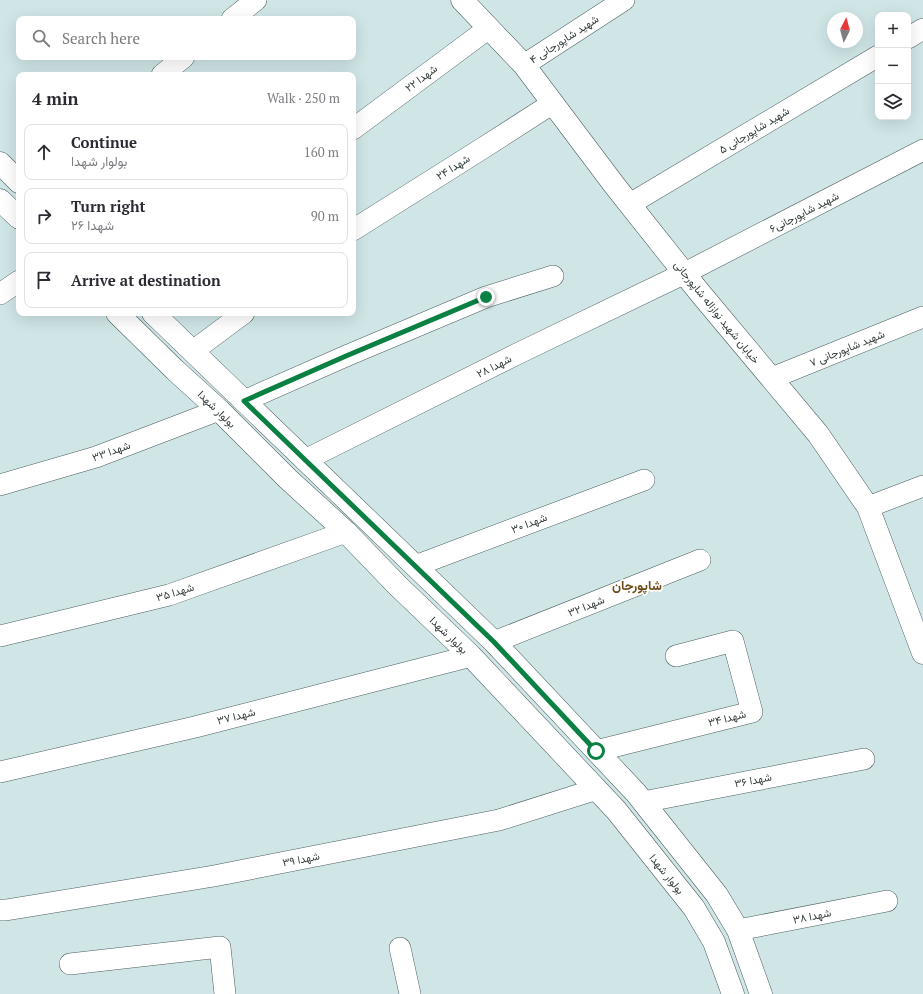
<!DOCTYPE html>
<html lang="en">
<head>
<meta charset="utf-8">
<style>
	:root { --surface:#fff; --page:#f7f7f7; --text:#2b2b33; --muted:#7c7c81; --line:#e1e1e2 }
	body { margin:0; font-family:"PT Serif",Vazirmatn,serif; background:var(--page); color:var(--text) }
	.controls { position:absolute; right:12px; top:12px; display:grid; overflow:hidden; border-radius:8px; box-shadow:0 4px 16px #0002 }
	.controls button { width:36px; height:36px; display:grid; place-items:center; padding:0; border:0; border-bottom:1px solid var(--line); background:var(--surface); color:var(--text); font:20px sans-serif }
	.compass { position:absolute; left:827px; top:12px; width:36px; height:36px; border-radius:50%; background:var(--surface); box-shadow:0 4px 16px #0002; rotate:6deg }
	.stop { position:absolute; width:12px; height:12px; margin:-9px; border:3px solid #0b8043; border-radius:50%; background:#fff }
	.stop.end { background:#0b8043; border-color:#fff; box-shadow:0 1px 4px #0008 }
	.list { margin:0; padding:0; list-style:none }
	h2 { display:flex; justify-content:space-between; align-items:center; height:52px; margin:0; padding:0 16px; font-size:17px }
	h2 small { font-size:13px; font-weight:400; color:var(--muted) }
	.list li { display:grid; grid-template-columns:26px 1fr auto; gap:12px; align-items:center; box-sizing:border-box; height:56px; margin:0 8px 8px; padding:0 8px; border:1px solid var(--line); border-radius:8px }
	.list b { display:block; font-size:15px; white-space:nowrap }
	.list p { margin:0; font-size:13px; white-space:nowrap; color:var(--muted) }
	.list em { font-size:13px; font-style:normal; color:var(--muted) }
	.icon { flex:none; width:22px; height:22px; fill:none; stroke:currentColor; stroke-width:2; stroke-linecap:round; stroke-linejoin:round }
	.map { position:relative; flex:none; width:923px; height:994px; overflow:hidden }
	.search { position:absolute; background:var(--surface); box-shadow:0 4px 16px #0002; left:16px; top:16px; width:340px; height:44px; display:flex; align-items:center; gap:10px; box-sizing:border-box; padding:0 14px; border-radius:8px; color:var(--muted); font-size:15px }
	.panel { position:absolute; background:var(--surface); box-shadow:0 4px 16px #0002; left:16px; top:72px; width:340px; height:244px; border-radius:8px }
	.map>svg:first-child { display:block }
</style>
</head>
<body>
<div class="map">
<svg width="923" height="994" viewBox="0 0 923 994">
	<rect width="100%" height="100%" fill="#cfe5e6"/>
	<g fill="none" stroke-linecap="round" stroke-linejoin="round">
		<!-- street casing -->
		<g stroke="#4c5f60" stroke-width="22">
			<path id="street" d="M 232,19 L 256,0
				M 908,38 L 923,29
				M 524,65 L 624,0
				M 162,75 L 184,57
				M 353,129 L 489,28
				M 630,204 L 878,56
				M 353,230 L 483,148 L 553,103
				M 0,294 L 19,281
				M 193,351 L 244,313
				M 772,378 L 923,317
				M 244,401 L 346,356 L 486,297 L 553,276
				M 305,460 L 517,354 L 685,273 L 923,150
				M 0,485 L 96,457 L 219,410
				M 868,507 L 923,486
				M 415,566 L 644,480
				M 0,636 L 169,595 L 346,532
				M 494,642 L 700,560
				M 596,751 L 752,712 L 733,641 L 676,656
				M 0,772 L 195,727 L 471,656
				M 643,802 L 864,759
				M 0,910 L 6,910 L 214,876 L 499,820 L 597,789
				M 738,930 L 887,901
				M 400,948 L 410,994
				M 70,964 L 220,947 L 225,994"/>
		</g>
		<!-- secondary casing -->
		<g stroke="#4c5f60" stroke-width="23">
			<path id="secondary" d="M 462,0 L 524,65 L 615,186 L 700,293 L 818,434 L 868,507 L 923,653
				M 0,163 L 19,182
				M 0,200 L 19,218
				M 117,313 L 175,370 L 219,410 L 288,479 L 346,532 L 397,585 L 471,656 L 616,810 L 694,908 L 714,942 L 733,994
				M 153,313 L 494,642 L 636,793 L 717,895 L 738,930 L 761,994"/>
		</g>
		<!-- street -->
		<use href="#street" stroke="#fff" stroke-width="21"/>
		<!-- secondary -->
		<use href="#secondary" stroke="#fff" stroke-width="22"/>
	</g>
	<g fill="none" stroke-linecap="round" stroke-linejoin="round">
		<!-- route -->
		<path stroke="#0b8043" stroke-width="5" d="M 486,297 L 346,356 L 244,401 L 494,642 L 596,751"/>
	</g>
	<g text-anchor="middle" dominant-baseline="central" stroke-width="3.5" stroke-linejoin="round" paint-order="stroke">
		<!-- street labels -->
		<g font-size="11" fill="#343c3c" stroke="#fff">
			<text transform="translate(564 39) rotate(-33)">شهید شاپورجانی ۴</text>
			<text transform="translate(421 78) rotate(-37)">شهدا ۲۲</text>
			<text transform="translate(754 130) rotate(-31)">شهید شاپورجانی ۵</text>
			<text transform="translate(453 167) rotate(-32)">شهدا ۲۴</text>
			<text transform="translate(804 212) rotate(-27)">شهید شاپورجانی۶</text>
			<text transform="translate(717 312) rotate(51)">خیابان شهید نوازاله شاپورجانی</text>
			<text transform="translate(847 348) rotate(-22)">شهید شاپورجانی ۷</text>
			<text transform="translate(494 366) rotate(-27)">شهدا ۲۸</text>
			<text transform="translate(217 409) rotate(44)">بولوار شهدا</text>
			<text transform="translate(111 451) rotate(-20)">شهدا ۳۳</text>
			<text transform="translate(529 523) rotate(-21)">شهدا ۳۰</text>
			<text transform="translate(175 592) rotate(-17)">شهدا ۳۵</text>
			<text transform="translate(586 606) rotate(-22)">شهدا ۳۲</text>
			<text transform="translate(449 635) rotate(44)">بولوار شهدا</text>
			<text transform="translate(236 716) rotate(-14)">شهدا ۳۷</text>
			<text transform="translate(727 718) rotate(-14)">شهدا ۳۴</text>
			<text transform="translate(753 780) rotate(-11)">شهدا ۳۶</text>
			<text transform="translate(301 859) rotate(-11)">شهدا ۳۹</text>
			<text transform="translate(667 874) rotate(51)">بولوار شهدا</text>
			<text transform="translate(812 916) rotate(-11)">شهدا ۳۸</text>
		</g>
		<!-- quarter labels -->
		<g font-size="13" font-weight="bold" fill="#6d4918" stroke="#fff">
			<text x="637" y="585">شاپورجان</text>
		</g>
	</g>
</svg>
<div class="controls">
<button>+</button>
<button>−</button>
<button><svg class="icon" aria-label="layers" viewBox="0 0 24 24"><path d="M12 4l9 5-9 5-9-5zM3 14l9 5 9-5"/></svg></button>
</div>
<svg class="compass" viewBox="-18 -18 36 36"><path d="M0-13l5 13h-10z" fill="#e53935"/><path d="M0 13l5-13h-10z" fill="#7c7c81"/></svg>
<div class="stop" style="left:596px;top:751px"></div>
<div class="stop end" style="left:486px;top:297px"></div>
<div class="search"><svg class="icon" aria-label="search" viewBox="0 0 24 24"><circle cx="10" cy="10" r="6"/><path d="M15 15l6 6"/></svg>Search here</div>
<section class="panel">
<h2>4 min<small>Walk · 250 m</small></h2>
<ul class="list">
<li><svg class="icon" aria-label="ahead" viewBox="0 0 24 24"><path d="M12 20V5M6 11l6-6 6 6"/></svg><div><b>Continue</b><p>بولوار شهدا</p></div><em>160 m</em></li>
<li><svg class="icon" aria-label="right" viewBox="0 0 24 24"><path d="M7 20v-9h11M14 6l5 5-5 5"/></svg><div><b>Turn right</b><p>شهدا ۲۶</p></div><em>90 m</em></li>
<li><svg class="icon" aria-label="arrive" viewBox="0 0 24 24"><path d="M6 21V4h12l-3 4 3 4H6"/></svg><div><b>Arrive at destination</b></div></li>
</ul>
</section>
</div>
</body>
</html>
